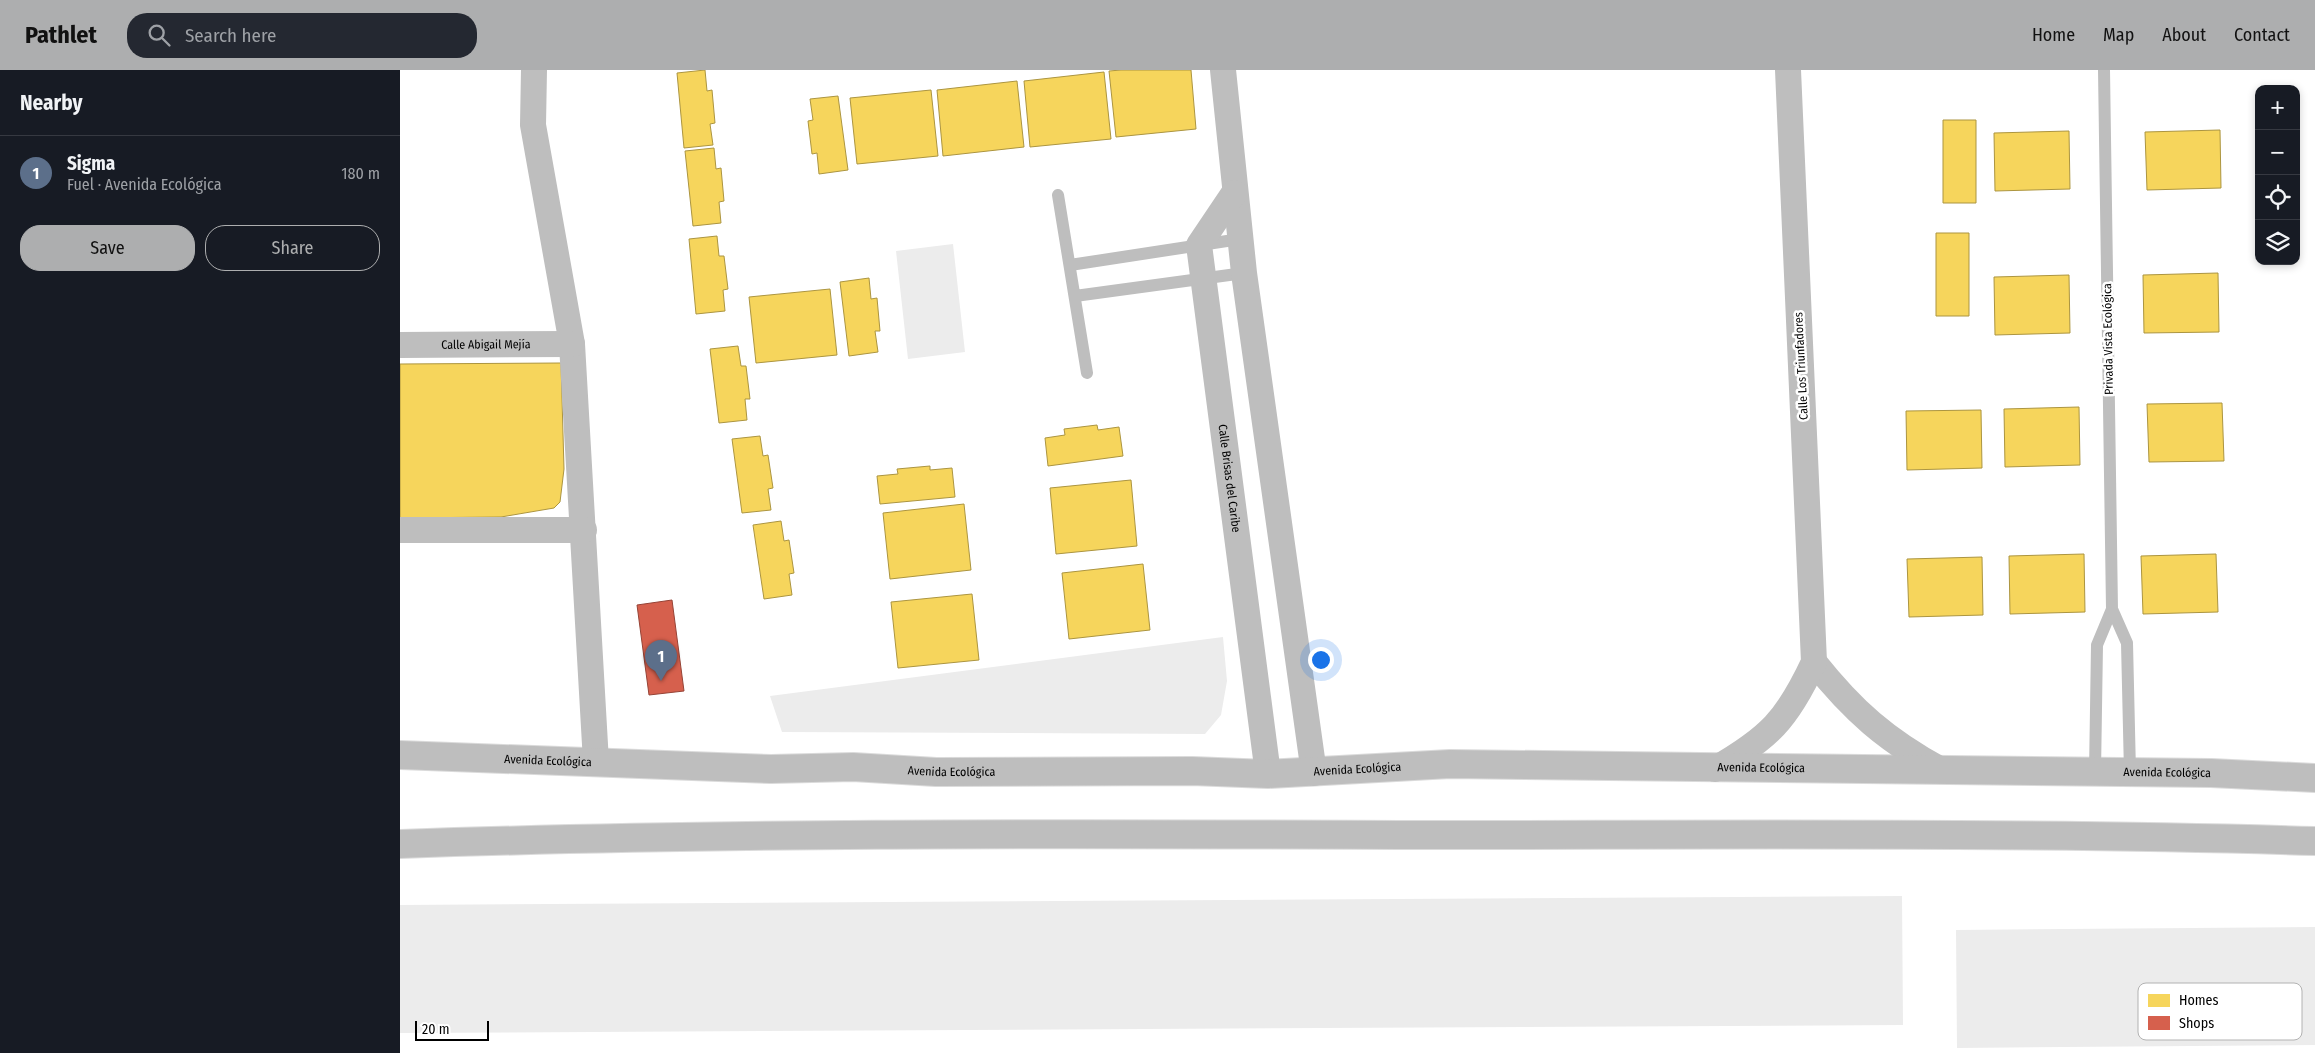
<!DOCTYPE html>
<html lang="en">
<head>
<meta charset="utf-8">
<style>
	:root { --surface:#171b24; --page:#242831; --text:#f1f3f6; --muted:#9ea1a6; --line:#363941; --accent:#adaeaf }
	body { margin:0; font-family:"Fira Sans Condensed",sans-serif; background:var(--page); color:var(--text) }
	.controls { position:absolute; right:15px; top:15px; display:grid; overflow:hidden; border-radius:10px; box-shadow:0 2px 8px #0003 }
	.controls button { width:45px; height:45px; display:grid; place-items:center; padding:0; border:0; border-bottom:1px solid var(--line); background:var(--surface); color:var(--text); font:25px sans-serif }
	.scale { position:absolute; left:15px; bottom:12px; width:74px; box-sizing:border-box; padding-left:5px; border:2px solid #000; border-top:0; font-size:14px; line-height:18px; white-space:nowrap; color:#000; -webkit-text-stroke:4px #fff; paint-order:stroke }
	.you { position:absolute; left:920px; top:589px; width:18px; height:18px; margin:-12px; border:4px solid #fff; border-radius:50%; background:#1a73e8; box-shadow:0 0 0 8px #1a73e833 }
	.badge { display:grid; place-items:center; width:32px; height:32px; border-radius:50%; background:var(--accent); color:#fff; font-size:16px; font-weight:700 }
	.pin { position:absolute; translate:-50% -41px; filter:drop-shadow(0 1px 2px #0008) }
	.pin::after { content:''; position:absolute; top:26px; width:18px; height:15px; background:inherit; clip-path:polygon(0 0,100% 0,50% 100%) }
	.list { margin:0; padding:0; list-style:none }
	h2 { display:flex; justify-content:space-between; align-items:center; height:65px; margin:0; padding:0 20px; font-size:21px }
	h2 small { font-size:16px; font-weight:400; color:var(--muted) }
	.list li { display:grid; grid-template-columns:32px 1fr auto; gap:15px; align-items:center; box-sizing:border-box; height:75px; padding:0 20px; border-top:1px solid var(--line) }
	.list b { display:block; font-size:19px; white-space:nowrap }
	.list p { margin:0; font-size:16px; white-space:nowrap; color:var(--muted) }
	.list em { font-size:16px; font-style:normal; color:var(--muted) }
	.actions { display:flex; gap:10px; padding:15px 20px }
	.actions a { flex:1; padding:11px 0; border:1px solid var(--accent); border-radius:20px; text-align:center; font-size:18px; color:var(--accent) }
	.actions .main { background:var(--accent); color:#111 }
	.icon { flex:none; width:28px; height:28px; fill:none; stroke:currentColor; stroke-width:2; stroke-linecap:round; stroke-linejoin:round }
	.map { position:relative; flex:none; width:1915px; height:983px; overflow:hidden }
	header { display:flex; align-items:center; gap:30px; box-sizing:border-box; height:70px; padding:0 25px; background:var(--accent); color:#111 }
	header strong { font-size:24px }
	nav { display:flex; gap:28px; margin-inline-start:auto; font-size:18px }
	.search { width:350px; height:45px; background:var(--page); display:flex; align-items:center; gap:12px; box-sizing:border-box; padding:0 18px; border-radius:20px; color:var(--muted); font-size:19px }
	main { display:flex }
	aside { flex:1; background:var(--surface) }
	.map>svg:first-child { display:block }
</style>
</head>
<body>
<header>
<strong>Pathlet</strong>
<div class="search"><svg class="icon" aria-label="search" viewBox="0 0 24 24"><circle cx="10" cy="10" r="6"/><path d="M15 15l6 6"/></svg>Search here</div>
<nav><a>Home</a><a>Map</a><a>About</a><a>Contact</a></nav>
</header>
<main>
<aside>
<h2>Nearby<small></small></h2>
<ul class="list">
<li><span class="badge" style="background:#5c6f8a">1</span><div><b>Sigma</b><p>Fuel · Avenida Ecológica</p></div><em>180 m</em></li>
</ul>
<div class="actions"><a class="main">Save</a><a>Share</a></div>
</aside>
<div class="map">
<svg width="1915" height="983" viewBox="0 0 1915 983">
	<rect width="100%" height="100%" fill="#fff"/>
	<!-- green -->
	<path fill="#ececec" d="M 553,174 L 565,282 L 508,289 L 496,181 Z
		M 823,567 L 827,611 L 821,645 L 805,664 L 382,662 L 370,626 Z
		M 1502,826 L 1503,955 L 0,963 L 0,835 Z
		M 1915,857 L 1915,975 L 1557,978 L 1556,860 Z"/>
	<!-- homes -->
	<path fill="#f6d55c" stroke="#ac9540" d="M 305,0 L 307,21 L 312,20 L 315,53 L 310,54 L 313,75 L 284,78 L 277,3 Z
		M 721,0 L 791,0 L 796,59 L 716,67 L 709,1 Z
		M 704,2 L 711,69 L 630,77 L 624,11 Z
		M 617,11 L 624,77 L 543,86 L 537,20 Z
		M 531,20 L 538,86 L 457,94 L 450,28 Z
		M 438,26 L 448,100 L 419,104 L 417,83 L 412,84 L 408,51 L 413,50 L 410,29 Z
		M 1543,50 L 1576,50 L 1576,133 L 1543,133 Z
		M 1820,60 L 1821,118 L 1747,120 L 1745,62 Z
		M 1669,61 L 1670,119 L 1595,121 L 1594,63 Z
		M 314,78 L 316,99 L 321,98 L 324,131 L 319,132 L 321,153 L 293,156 L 285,81 Z
		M 1536,163 L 1569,163 L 1569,246 L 1536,246 Z
		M 317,166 L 319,186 L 324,186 L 328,219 L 323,220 L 325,241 L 296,244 L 289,169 Z
		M 1818,203 L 1819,262 L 1744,263 L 1743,205 Z
		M 1669,205 L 1670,263 L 1595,265 L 1594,207 Z
		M 469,208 L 471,229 L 477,228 L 480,261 L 475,261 L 478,282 L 449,286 L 440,212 Z
		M 430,219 L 437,285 L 356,293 L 349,227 Z
		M 338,276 L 341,296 L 346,296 L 350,329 L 345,329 L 347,350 L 319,353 L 310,279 Z
		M 161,293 L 164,399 L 160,432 L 154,438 L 101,447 L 0,448 L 0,294 Z
		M 1822,333 L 1824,391 L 1749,392 L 1747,334 Z
		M 1679,337 L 1680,395 L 1605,397 L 1604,339 Z
		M 1581,340 L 1582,398 L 1507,400 L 1506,341 Z
		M 697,355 L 698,360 L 719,357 L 723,386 L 648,396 L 645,368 L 665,365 L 664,359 Z
		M 360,366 L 363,386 L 368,385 L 373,418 L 368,419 L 371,440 L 342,443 L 332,369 Z
		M 530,396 L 530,400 L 552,398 L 555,427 L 480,434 L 477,406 L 498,404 L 497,399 Z
		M 731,410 L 737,476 L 656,484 L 650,418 Z
		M 564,434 L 571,500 L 490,509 L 483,443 Z
		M 381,451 L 384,471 L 389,470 L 394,503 L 389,504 L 392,525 L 364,529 L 353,455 Z
		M 1684,484 L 1685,542 L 1610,544 L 1609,486 Z
		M 1816,484 L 1818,542 L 1743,544 L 1741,486 Z
		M 1582,487 L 1583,545 L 1509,547 L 1507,489 Z
		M 743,494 L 750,560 L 669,569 L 662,503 Z
		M 572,524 L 579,590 L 498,598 L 491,532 Z"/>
	<!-- shops -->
	<path fill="#d6604d" stroke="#964336" d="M 272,530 L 284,621 L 249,625 L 237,535 Z"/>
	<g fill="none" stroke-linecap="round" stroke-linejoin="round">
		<!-- primary casing -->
		<g stroke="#dbdbdb" stroke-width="30">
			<g id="primary">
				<path id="s3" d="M 0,685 L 371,699 L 453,697 L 536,702 L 792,701 L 868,704 L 1050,694 L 1811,703 L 1915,708"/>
				<path d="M 0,774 C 340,762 680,764 1020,765 C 1318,765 1617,762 1915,771"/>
			</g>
		</g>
		<!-- service -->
		<path stroke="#bebebe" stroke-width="12" d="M 658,125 L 687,303
			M 670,195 L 840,169
			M 675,226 L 844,203
			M 1712,539 L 1727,573 L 1730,702
			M 1695,702 L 1697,575 L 1712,539 L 1704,0"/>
		<!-- minor -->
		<g stroke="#bebebe" stroke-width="26">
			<path d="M 134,0 L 133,55 L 172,274 L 196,692"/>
			<path d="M 823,0 L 844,203 L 914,703"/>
			<path id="s1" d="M 834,123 L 799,175 L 868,704"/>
			<path id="s2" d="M 0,275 L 172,274"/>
			<path d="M 0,460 L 184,460"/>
			<path d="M 1414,592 C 1453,641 1486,670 1541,700"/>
			<path d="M 1315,699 C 1369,668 1387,650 1414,592 L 1388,0"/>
		</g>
		<!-- primary -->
		<use href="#primary" stroke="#bebebe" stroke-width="28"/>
	</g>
	<g text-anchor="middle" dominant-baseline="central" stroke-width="5" stroke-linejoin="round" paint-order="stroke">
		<!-- street labels -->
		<g font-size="12" fill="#000" stroke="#fff">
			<text transform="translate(1708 269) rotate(-91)">Privada Vista Ecológica</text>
			<text stroke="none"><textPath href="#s2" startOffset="86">Calle Abigail Mejía</textPath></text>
			<text transform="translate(1401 296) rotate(-93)">Calle Los Triunfadores</text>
			<text stroke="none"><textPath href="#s1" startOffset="298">Calle Brisas del Caribe</textPath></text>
			<text stroke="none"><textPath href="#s3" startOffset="148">Avenida Ecológica</textPath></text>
			<text stroke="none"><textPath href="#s3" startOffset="1362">Avenida Ecológica</textPath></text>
			<text stroke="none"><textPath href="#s3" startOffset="958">Avenida Ecológica</textPath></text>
			<text stroke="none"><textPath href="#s3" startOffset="552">Avenida Ecológica</textPath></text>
			<text stroke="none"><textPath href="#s3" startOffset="1768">Avenida Ecológica</textPath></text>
		</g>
	</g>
	<!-- legend -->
	<rect x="1738" y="913" width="164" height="57" rx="8" fill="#fff" stroke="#b2b2b2" stroke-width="1"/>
	<rect x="1748" y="924" width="22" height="13" fill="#f6d55c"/>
	<rect x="1748" y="946" width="22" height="14" fill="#d6604d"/>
	<g font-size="14" fill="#000">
		<text x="1779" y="935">Homes</text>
		<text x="1779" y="958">Shops</text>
	</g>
</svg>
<div class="controls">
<button>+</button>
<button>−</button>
<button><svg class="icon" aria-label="locate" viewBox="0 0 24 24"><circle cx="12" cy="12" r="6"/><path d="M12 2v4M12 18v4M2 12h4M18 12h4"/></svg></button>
<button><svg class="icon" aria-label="layers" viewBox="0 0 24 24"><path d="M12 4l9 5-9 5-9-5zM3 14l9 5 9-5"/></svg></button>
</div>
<div class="scale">20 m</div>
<div class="you"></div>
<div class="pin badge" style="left:261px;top:611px;background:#5c6f8a">1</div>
</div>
</main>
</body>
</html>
